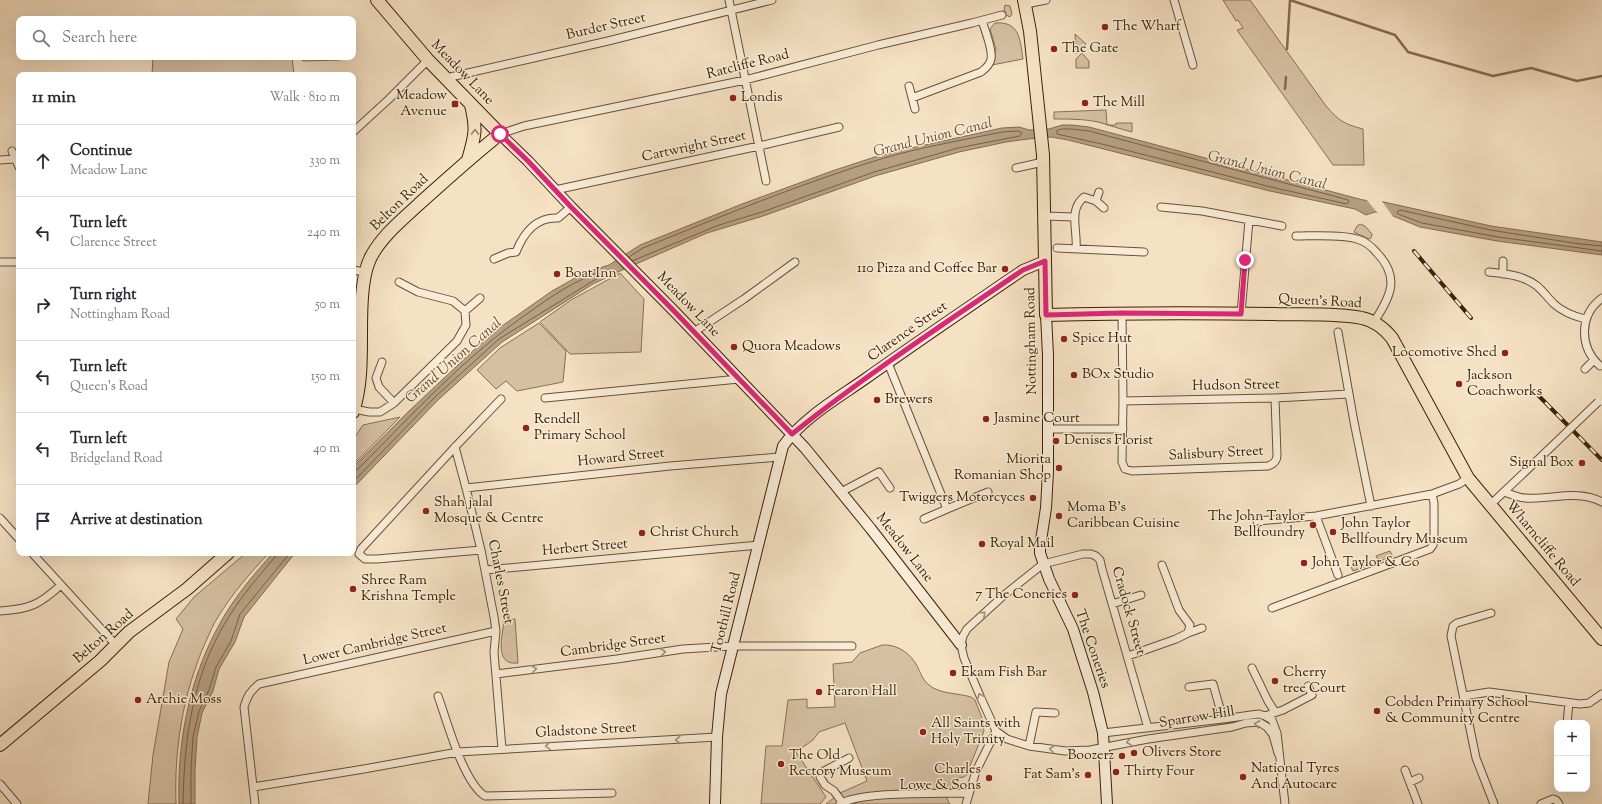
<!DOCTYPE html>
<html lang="en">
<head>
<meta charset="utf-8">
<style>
	:root { --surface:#fff; --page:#f2f2f3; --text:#2b2b33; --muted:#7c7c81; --line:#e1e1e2 }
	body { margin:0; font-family:"Sorts Mill Goudy",serif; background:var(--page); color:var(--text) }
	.controls { position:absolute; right:12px; bottom:12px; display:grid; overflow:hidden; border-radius:8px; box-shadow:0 4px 16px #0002 }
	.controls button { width:36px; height:36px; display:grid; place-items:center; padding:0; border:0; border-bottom:1px solid var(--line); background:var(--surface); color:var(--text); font:20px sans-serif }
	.stop { position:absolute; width:12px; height:12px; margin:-9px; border:3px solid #db2777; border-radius:50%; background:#fff }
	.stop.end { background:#db2777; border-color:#fff; box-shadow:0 1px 4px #0008 }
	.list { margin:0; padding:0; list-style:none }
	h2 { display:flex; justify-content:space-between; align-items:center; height:52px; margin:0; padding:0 16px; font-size:17px }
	h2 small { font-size:13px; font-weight:400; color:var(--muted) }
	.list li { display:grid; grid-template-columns:26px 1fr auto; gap:12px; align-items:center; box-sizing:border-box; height:72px; padding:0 16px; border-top:1px solid var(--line) }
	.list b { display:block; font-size:15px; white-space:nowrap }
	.list p { margin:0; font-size:13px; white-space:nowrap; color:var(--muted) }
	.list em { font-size:13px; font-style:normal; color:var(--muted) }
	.icon { flex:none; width:22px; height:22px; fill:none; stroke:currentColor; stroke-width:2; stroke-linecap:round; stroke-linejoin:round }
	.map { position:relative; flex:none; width:1602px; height:804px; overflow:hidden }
	.search { position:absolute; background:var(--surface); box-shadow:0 4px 16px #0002; left:16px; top:16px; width:340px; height:44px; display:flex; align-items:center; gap:10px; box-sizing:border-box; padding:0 14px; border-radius:8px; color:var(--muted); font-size:15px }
	.panel { position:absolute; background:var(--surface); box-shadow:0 4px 16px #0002; left:16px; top:72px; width:340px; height:484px; border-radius:8px }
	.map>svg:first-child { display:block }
</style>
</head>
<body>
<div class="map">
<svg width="1602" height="804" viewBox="0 0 1602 804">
	<rect width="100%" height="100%" fill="#f5e1c3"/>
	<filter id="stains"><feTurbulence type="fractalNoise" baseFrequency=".005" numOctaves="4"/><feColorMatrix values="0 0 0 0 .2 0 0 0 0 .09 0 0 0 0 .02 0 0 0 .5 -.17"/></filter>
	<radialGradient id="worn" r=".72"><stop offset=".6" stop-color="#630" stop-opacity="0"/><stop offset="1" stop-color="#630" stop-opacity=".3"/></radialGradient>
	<!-- green -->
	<path fill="#d6c0a3" stroke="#897054" d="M 1223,0 L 1250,0 L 1326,106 C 1339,121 1344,124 1363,129 L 1364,165 L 1333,165 L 1237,30 L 1243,28 L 1238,20 L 1236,21 Z
		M 1005,5 L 1010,6 L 1012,14 L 1010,17 L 1006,15 L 1004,8 Z
		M 995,23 C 1020,21 1020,40 1023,59 L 992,65 L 996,49 L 990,29 Z
		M 1075,34 L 1086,44 L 1076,54 Z
		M 1082,53 L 1089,61 L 1089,68 L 1076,68 L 1076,59 Z
		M 153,57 L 292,57 L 294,74 L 152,75 Z
		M 300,57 L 342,57 L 340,60 L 303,61 Z
		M 1106,110 L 1107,125 L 1116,125 L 1116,123 L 1132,123 L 1132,132 C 1120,129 1109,125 1098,122 C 1084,119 1068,119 1054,119 L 1054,112 Z
		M 1360,224 L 1365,226 L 1372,234 L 1371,238 L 1369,239 L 1354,232 L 1357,226 Z
		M 620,273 L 644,299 L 641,352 L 570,354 L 540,322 L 571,300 Z
		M 539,323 L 566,351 L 563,382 L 517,391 L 506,381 L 496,389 L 477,370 L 500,348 Z
		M 400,417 L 353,465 L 353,440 L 363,425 Z
		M 1390,551 L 1393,557 L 1382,560 L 1377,558 L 1376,556 Z
		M 246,553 L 269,553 C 250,573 232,594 218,617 C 213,624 210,633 206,641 C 183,693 174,748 176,804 L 148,804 L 153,755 L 169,662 L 183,629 L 176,619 L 194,597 Z
		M 1370,560 L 1369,565 L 1353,571 L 1351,567 Z
		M 515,619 L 518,663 C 493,666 503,635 504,620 Z
		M 882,645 C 895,644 907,651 914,661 C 920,669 921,679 929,685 C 939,694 958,693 971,697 L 975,700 L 982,718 L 984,731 L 968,771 L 969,773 L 964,777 L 957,778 L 957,783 L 947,792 L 947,799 L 950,804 L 826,804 L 840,793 L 867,781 L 845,723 L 819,732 L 813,740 L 796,752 L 826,797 L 820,804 L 761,804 L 766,746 L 782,746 L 788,700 L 807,699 L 807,708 L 835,707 L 833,664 L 852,662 L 860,653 Z"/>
	<!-- water -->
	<path fill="#b69f82" stroke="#856c50" d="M 1062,125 L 1072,125 L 1089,127 L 1363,200 L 1384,202 L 1491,226 L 1602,242 L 1602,255 L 1497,241 L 1420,227 L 1393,216 L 1375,212 L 1366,215 L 1355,209 L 1270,191 L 1068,140 L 1051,137 L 1028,139 L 1006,142 L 959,152 L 875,176 L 763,216 L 707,233 L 620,271 L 593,284 L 502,342 L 438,400 L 353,488 L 353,467 L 408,412 L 492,333 L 552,291 L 584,273 L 609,265 L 640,245 L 742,204 L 832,171 L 884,154 L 1002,128 L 1019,127 L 1029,130 L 1049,129 Z
		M 273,553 L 295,553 L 244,617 L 235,642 L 219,669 L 213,691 L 202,713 L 197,737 L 195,770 L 195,804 L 179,804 C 177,743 189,680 218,627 C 232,600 253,575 273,553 Z"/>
	<!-- pier -->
	<path fill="#f5e1c3" d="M 1366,199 L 1381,200 L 1394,218 L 1379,215 Z"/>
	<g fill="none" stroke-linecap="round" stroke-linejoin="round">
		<!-- shore -->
		<path stroke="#796043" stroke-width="1" d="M 1062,129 L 1072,129 L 1089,131 L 1341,198 L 1348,200 L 1349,202 L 1347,204 L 1271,187 L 1106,145 L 1057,134 L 1057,131 Z
			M 1602,246 L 1580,244 L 1490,230 L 1400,210 L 1397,212 L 1398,214 L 1422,223 L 1498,237 L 1602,251
			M 629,257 L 643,248 C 722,216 802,183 884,158 C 922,147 963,140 1002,132 L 1018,131 L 1022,133 L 1020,136 L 958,148 L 874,172 L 762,212 L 719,225 L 632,261
			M 353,470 L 358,469 C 413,414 466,355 531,311 C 552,296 574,281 600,272 L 602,273 L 601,276 L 499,339 L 435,397 L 353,482
			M 183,804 C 184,737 193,672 230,615 C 243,594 259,576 275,557 L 276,553
			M 191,804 L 191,770 L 193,737 L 199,711 L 209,690 L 216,667 L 231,641 L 240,614 L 290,553"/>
		<!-- stream -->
		<path stroke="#856c50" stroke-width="2.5" d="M 1290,0 L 1395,35 L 1408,52 L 1493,76 L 1531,68 L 1577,81 L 1602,76
			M 1287,49 L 1290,0
			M 1285,89 L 1286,77"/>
		<!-- street casing -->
		<g stroke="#6a5034" stroke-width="9">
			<path id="street" d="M 729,0 L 766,181
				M 1174,0 L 1193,65
				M 1026,4 L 1046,0
				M 446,78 L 608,41 L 772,0
				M 909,86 L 915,109
				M 912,98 L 981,72 C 985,69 990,65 991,59 C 993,50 985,30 982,21
				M 353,132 L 389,99 L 428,60
				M 500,134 L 524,126 L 745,80 L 878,45 L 972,23 L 1002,15
				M 12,151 L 19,167
				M 0,160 L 15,159
				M 1016,168 L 1043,162
				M 555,190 L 759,146 L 839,127
				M 1099,192 L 1096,201 L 1104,208
				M 1161,207 L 1202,211 L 1282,226
				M 1044,216 L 1074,217
				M 1296,236 C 1313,236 1342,234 1357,239 C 1365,241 1372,247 1377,253 C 1401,278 1390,297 1374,322
				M 1057,248 L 1144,252
				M 1076,249 C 1078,231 1068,210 1084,197 L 1096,201
				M 494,259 L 508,253 L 516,252 C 524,232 536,217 558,218 L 571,207
				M 0,262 L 19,262
				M 353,270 L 365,272
				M 1489,272 C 1506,274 1523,275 1537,286 C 1543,291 1548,298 1554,304 C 1563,312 1573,316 1585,319
				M 1503,274 L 1503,261
				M 465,311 L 480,298
				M 1122,313 L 1123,401 L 1122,462 L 1125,469 L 1132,471 L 1268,466 C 1274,464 1277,461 1277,455 L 1275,398
				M 1241,314 L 1249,220
				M 694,332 L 744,299 L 795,262
				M 1338,332 L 1354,422 L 1371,506
				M 382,362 L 376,378 L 379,387 L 394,403
				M 888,363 L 947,509 L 924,519
				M 1600,366 C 1579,347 1579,315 1602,298
				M 1585,369 L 1594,360
				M 545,398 L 739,379
				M 1123,401 L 1275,398 L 1349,394
				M 354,409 L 369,412 L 380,412 L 394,403 L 457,341 L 466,325 L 465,311 L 453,301 L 418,292 L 399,282
				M 1047,429 L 1123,429
				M 455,447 L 466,488 L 481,550 L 494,617 L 496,631 L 494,652 L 502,749
				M 466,488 L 670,466 L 779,457
				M 841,492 L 879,472 L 890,488
				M 1504,492 C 1511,494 1519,498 1525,498 C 1551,500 1578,489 1602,502
				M 1490,505 L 1548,450
				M 947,509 L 988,492
				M 1316,516 L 1338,575
				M 0,518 L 19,539
				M 1257,521 L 1316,516 L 1432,494 L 1459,484 L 1468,478
				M 481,550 L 377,559 L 365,559 L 359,554 L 361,549 L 455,447 L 501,399
				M 32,553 L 116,645
				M 485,570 L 759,545
				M 1112,604 L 1141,595
				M 1272,608 L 1430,549 L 1433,545 L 1434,539 L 1434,503 L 1432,494
				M 0,611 C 30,609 39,605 61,585
				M 1491,613 L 1457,623 L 1453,626 L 1451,636 L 1476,758 L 1494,804
				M 1188,633 L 1202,628
				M 1128,656 L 1176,639 L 1188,633 L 1190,625 L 1179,610 L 1162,565
				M 1252,668 L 1268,701 L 1275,712
				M 496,674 L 617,659 L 683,649 L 733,646 L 852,646
				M 1189,687 L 1213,684 L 1223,719
				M 438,696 C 447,721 463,782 485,796 L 612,793
				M 1464,696 L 1489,692 L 1580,704 L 1589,703 L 1602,694
				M 1265,716 L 1283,710 L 1312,695 L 1308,686
				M 1567,723 L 1569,703
				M 1148,728 L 1102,569 L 1100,560 L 1096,556 L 1091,554 L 1083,554 L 1043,564 L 1003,596 L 967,629 L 963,636 L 961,645 L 964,658 L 980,696 L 996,731 L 1007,739 L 1029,746 L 1065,751 L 1090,750 L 1148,739 L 1232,727 L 1246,723 L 1259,722 L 1267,727 L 1273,735 L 1278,753
				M 1103,733 L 1223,719 L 1251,715 L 1259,714 L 1265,716 L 1272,720 L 1277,733 L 1285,804
				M 1029,746 L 1036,712 L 1055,713
				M 1405,770 L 1418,804
				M 1410,782 L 1419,778
				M 0,784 L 17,804
				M 253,787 L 364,769 L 458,752 L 717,737
				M 842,802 L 834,791 L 825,785 L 820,777 L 821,774 L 824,771 L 849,758
				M 255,804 L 244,707 C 247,697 250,691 259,684 L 496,631
				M 840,804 C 861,791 940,794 969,793
				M 966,804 L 976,771 L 996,731
				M 1541,804 L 1553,799 L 1556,800 L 1559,804"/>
		</g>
		<!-- secondary casing -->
		<g stroke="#3c2004" stroke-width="12">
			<path id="secondary" d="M 500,134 L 528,161 L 571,207 L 674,311 L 805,448 L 871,529 L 961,645
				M 1046,315 L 1048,355 L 1048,472 L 1046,508 L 1040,547 L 1040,553 L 1049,579 L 1073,629 L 1093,692 L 1103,733 L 1107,804
				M 715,804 L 717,737 L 721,694 L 783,446 C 803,418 838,398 865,379 C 917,342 970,306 1023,270 L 1045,261"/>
		</g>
		<!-- primary casing -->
		<g stroke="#3c2004" stroke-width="14">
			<path id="primary" d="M 1024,0 L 1030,31 L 1043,155 L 1046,315 C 1122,313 1198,313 1274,314 C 1301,315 1337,313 1362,318 C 1375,321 1384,328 1392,338 L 1468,478 L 1602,639
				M 468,160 C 475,136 477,129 471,105
				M 353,412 C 365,375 359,335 362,297 C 363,283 365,267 372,255 C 383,235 402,220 419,204 C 446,180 472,156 500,134 L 428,60 L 377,0
				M 0,745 L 100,661 L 129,632 L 187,589 L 228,553"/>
		</g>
		<!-- street -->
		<use href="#street" stroke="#f8ecd8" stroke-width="7"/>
		<!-- secondary -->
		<use href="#secondary" stroke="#f8ecd8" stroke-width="10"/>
		<!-- primary -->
		<use href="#primary" stroke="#f5e1c3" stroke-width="12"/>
		<!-- rail casing -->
		<g stroke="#3c2004" stroke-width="4">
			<path id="rail" d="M 1414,251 L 1471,318
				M 1534,391 L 1602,460"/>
		</g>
		<!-- rail -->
		<use href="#rail" stroke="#f8ecd8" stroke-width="2.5" stroke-dasharray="8" stroke-linecap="butt"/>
		<!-- street-bridge casing -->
		<g stroke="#6a5034" stroke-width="9" stroke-linecap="butt">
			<path id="street-bridge" d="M 1548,450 L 1598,402"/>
		</g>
		<!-- street-bridge -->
		<use href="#street-bridge" stroke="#f8ecd8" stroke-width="7"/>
	</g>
	<!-- one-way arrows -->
	<defs><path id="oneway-chevron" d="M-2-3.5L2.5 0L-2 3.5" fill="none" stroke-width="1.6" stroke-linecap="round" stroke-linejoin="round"/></defs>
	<use stroke="#988064" href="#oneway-chevron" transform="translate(475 132) rotate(-89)"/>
	<g stroke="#a39079">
		<use href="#oneway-chevron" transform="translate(983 614) rotate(-42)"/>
		<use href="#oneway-chevron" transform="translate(663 652) rotate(-8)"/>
		<use href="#oneway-chevron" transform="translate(534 669) rotate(-7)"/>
		<use href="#oneway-chevron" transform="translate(980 696) rotate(-114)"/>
		<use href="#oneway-chevron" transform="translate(1257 724) rotate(-169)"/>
		<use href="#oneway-chevron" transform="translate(678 740) rotate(177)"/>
		<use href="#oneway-chevron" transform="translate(1129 742) rotate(170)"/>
		<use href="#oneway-chevron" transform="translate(548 746) rotate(177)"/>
		<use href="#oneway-chevron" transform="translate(1052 749) rotate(-173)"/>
	</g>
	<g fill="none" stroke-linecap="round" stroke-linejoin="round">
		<!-- route -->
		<path stroke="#db2777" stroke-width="5" d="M 500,134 L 528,161 L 571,207 L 674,311 L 792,434 C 866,375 945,323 1023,270 L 1045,261 L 1046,315 L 1122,313 L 1241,314 L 1245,260"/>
	</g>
	<!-- markers -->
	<g fill="#8f2418" stroke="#f8ecd8" stroke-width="1.5">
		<circle cx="1105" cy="27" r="4"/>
		<circle cx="1054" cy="49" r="4"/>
		<circle cx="733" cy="98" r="4"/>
		<circle cx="1085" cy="103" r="4"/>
		<rect x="451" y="100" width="8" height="8" rx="2"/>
		<circle cx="1005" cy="269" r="4"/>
		<circle cx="557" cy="274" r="4"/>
		<circle cx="1064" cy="339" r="4"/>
		<circle cx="734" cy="347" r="4"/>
		<circle cx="1505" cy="353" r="4"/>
		<circle cx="1074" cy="375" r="4"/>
		<circle cx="1459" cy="384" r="4"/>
		<circle cx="877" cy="400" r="4"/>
		<circle cx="986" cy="419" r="4"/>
		<circle cx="526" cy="428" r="4"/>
		<circle cx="1056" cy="441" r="4"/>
		<circle cx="1582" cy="463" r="4"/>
		<circle cx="1059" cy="468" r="4"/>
		<circle cx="1033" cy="498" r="4"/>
		<circle cx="426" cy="511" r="4"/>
		<circle cx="1059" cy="516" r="4"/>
		<circle cx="1313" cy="525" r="4"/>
		<circle cx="1333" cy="532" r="4"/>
		<circle cx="642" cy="533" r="4"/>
		<circle cx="982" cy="544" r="4"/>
		<circle cx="1304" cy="563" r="4"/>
		<circle cx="353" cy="589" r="4"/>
		<circle cx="1075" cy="595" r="4"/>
		<circle cx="953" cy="673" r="4"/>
		<circle cx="1275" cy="681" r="4"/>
		<circle cx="819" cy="692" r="4"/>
		<circle cx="138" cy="700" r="4"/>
		<circle cx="1377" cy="711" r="4"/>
		<circle cx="923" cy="732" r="4"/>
		<circle cx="1134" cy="753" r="4"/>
		<circle cx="1122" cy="756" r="4"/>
		<circle cx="781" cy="764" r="4"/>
		<circle cx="1116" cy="772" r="4"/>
		<circle cx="1088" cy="775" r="4"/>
		<circle cx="1243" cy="777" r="4"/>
		<circle cx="989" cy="778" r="4"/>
	</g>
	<g text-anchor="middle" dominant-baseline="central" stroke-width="3" stroke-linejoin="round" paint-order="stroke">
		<!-- street labels -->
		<g font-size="14" fill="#3c2004" stroke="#f8ecd8">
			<text transform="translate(606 27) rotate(-13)">Burder Street</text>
			<text transform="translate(748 65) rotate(-14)">Ratcliffe Road</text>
			<text transform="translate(462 73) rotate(46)">Meadow Lane</text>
			<text transform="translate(694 147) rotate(-12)">Cartwright Street</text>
			<text transform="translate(400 203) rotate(-44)">Belton Road</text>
			<text transform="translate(1320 302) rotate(3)">Queen's Road</text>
			<text transform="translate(688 305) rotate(46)">Meadow Lane</text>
			<text transform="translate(908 332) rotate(-35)">Clarence Street</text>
			<text transform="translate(1032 341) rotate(-91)">Nottingham Road</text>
			<text transform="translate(1236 386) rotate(-1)">Hudson Street</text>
			<text transform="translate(1216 454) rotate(-3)">Salisbury Street</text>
			<text transform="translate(621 458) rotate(-6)">Howard Street</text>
			<text transform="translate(1542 544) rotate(50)">Wharncliffe Road</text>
			<text transform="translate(585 548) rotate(-5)">Herbert Street</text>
			<text transform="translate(904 548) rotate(52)">Meadow Lane</text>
			<text transform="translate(500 582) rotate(79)">Charles Street</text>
			<text transform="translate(1128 611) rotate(74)">Cradock Street</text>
			<text transform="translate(727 613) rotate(-76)">Toothill Road</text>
			<text transform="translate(104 637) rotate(-41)">Belton Road</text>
			<text transform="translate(375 645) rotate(-13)">Lower Cambridge Street</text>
			<text transform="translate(613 646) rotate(-8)">Cambridge Street</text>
			<text transform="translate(1092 649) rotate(71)">The Coneries</text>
			<text transform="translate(1197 718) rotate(-9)">Sparrow Hill</text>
			<text transform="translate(586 731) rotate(-3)">Gladstone Street</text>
		</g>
		<!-- poi labels -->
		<g font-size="14" fill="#3c2004" stroke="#f8ecd8" text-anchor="start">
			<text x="1113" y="27">The Wharf</text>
			<text x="1062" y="49">The Gate</text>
			<text x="447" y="96" text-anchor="end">Meadow<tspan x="447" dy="16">Avenue</tspan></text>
			<text x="741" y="98">Londis</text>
			<text x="1093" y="103">The Mill</text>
			<text x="997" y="269" text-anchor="end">110 Pizza and Coffee Bar</text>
			<text x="565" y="274">Boat Inn</text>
			<text x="1072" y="339">Spice Hut</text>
			<text x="742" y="347">Quora Meadows</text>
			<text x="1497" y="353" text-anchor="end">Locomotive Shed</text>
			<text x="1082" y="375">BOx Studio</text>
			<text x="1467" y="376">Jackson<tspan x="1467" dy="16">Coachworks</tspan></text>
			<text x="885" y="400">Brewers</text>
			<text x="994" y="419">Jasmine Court</text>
			<text x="534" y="420">Rendell<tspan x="534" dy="16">Primary School</tspan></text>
			<text x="1064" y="441">Denises Florist</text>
			<text x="1051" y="460" text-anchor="end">Miorita<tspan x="1051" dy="16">Romanian Shop</tspan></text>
			<text x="1574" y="463" text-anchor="end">Signal Box</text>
			<text x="1025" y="498" text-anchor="end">Twiggers Motorcyces</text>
			<text x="434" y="503">Shah jalal<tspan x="434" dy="16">Mosque &amp; Centre</tspan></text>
			<text x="1067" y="508">Moma B's<tspan x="1067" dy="16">Caribbean Cuisine</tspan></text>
			<text x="1305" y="517" text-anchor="end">The John Taylor<tspan x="1305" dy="16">Bellfoundry</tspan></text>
			<text x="1341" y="524">John Taylor<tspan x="1341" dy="16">Bellfoundry Museum</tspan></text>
			<text x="650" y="533">Christ Church</text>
			<text x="990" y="544">Royal Mail</text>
			<text x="1312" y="563">John Taylor &amp; Co</text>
			<text x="361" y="581">Shree Ram<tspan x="361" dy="16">Krishna Temple</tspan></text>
			<text x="1067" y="595" text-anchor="end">7 The Coneries</text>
			<text x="961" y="673">Ekam Fish Bar</text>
			<text x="1283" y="673">Cherry<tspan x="1283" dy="16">tree Court</tspan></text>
			<text x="827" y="692">Fearon Hall</text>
			<text x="146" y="700">Archie Moss</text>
			<text x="1385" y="703">Cobden Primary School<tspan x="1385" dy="16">&amp; Community Centre</tspan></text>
			<text x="931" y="724">All Saints with<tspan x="931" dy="16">Holy Trinity</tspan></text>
			<text x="1142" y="753">Olivers Store</text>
			<text x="789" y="756">The Old<tspan x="789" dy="16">Rectory Museum</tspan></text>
			<text x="1114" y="756" text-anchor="end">Boozerz</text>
			<text x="1251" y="769">National Tyres<tspan x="1251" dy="16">And Autocare</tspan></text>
			<text x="981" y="770" text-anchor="end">Charles<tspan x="981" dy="16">Lowe &amp; Sons</tspan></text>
			<text x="1124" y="772">Thirty Four</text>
			<text x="1080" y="775" text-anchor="end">Fat Sam's</text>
		</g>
		<!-- water labels -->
		<g font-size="15" font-style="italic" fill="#674c30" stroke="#f8ecd8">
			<text transform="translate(933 138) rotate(-14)">Grand Union Canal</text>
			<text transform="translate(1267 171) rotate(14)">Grand Union Canal</text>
			<text transform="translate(454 361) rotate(-41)">Grand Union Canal</text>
		</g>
	</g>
	<rect width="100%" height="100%" filter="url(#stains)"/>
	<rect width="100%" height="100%" fill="url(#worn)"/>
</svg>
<div class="controls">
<button>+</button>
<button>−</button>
</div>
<div class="stop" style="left:500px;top:134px"></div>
<div class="stop end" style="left:1245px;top:260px"></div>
<div class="search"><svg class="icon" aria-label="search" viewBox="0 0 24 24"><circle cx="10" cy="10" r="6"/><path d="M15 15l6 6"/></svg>Search here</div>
<section class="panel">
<h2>11 min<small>Walk · 810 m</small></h2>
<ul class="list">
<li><svg class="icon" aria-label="ahead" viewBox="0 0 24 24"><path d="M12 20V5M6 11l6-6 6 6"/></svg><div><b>Continue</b><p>Meadow Lane</p></div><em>330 m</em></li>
<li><svg class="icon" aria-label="left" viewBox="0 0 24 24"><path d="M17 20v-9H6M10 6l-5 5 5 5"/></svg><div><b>Turn left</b><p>Clarence Street</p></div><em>240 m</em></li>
<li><svg class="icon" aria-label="right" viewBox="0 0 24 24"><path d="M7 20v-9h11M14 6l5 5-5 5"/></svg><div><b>Turn right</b><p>Nottingham Road</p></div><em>50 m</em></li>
<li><svg class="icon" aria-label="left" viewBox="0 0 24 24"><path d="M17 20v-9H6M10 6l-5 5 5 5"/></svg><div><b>Turn left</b><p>Queen's Road</p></div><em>150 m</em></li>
<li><svg class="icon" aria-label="left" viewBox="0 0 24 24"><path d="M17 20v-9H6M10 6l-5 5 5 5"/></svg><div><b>Turn left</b><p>Bridgeland Road</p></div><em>40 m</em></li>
<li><svg class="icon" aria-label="arrive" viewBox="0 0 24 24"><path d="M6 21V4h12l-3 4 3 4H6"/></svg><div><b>Arrive at destination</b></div></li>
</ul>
</section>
</div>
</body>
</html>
